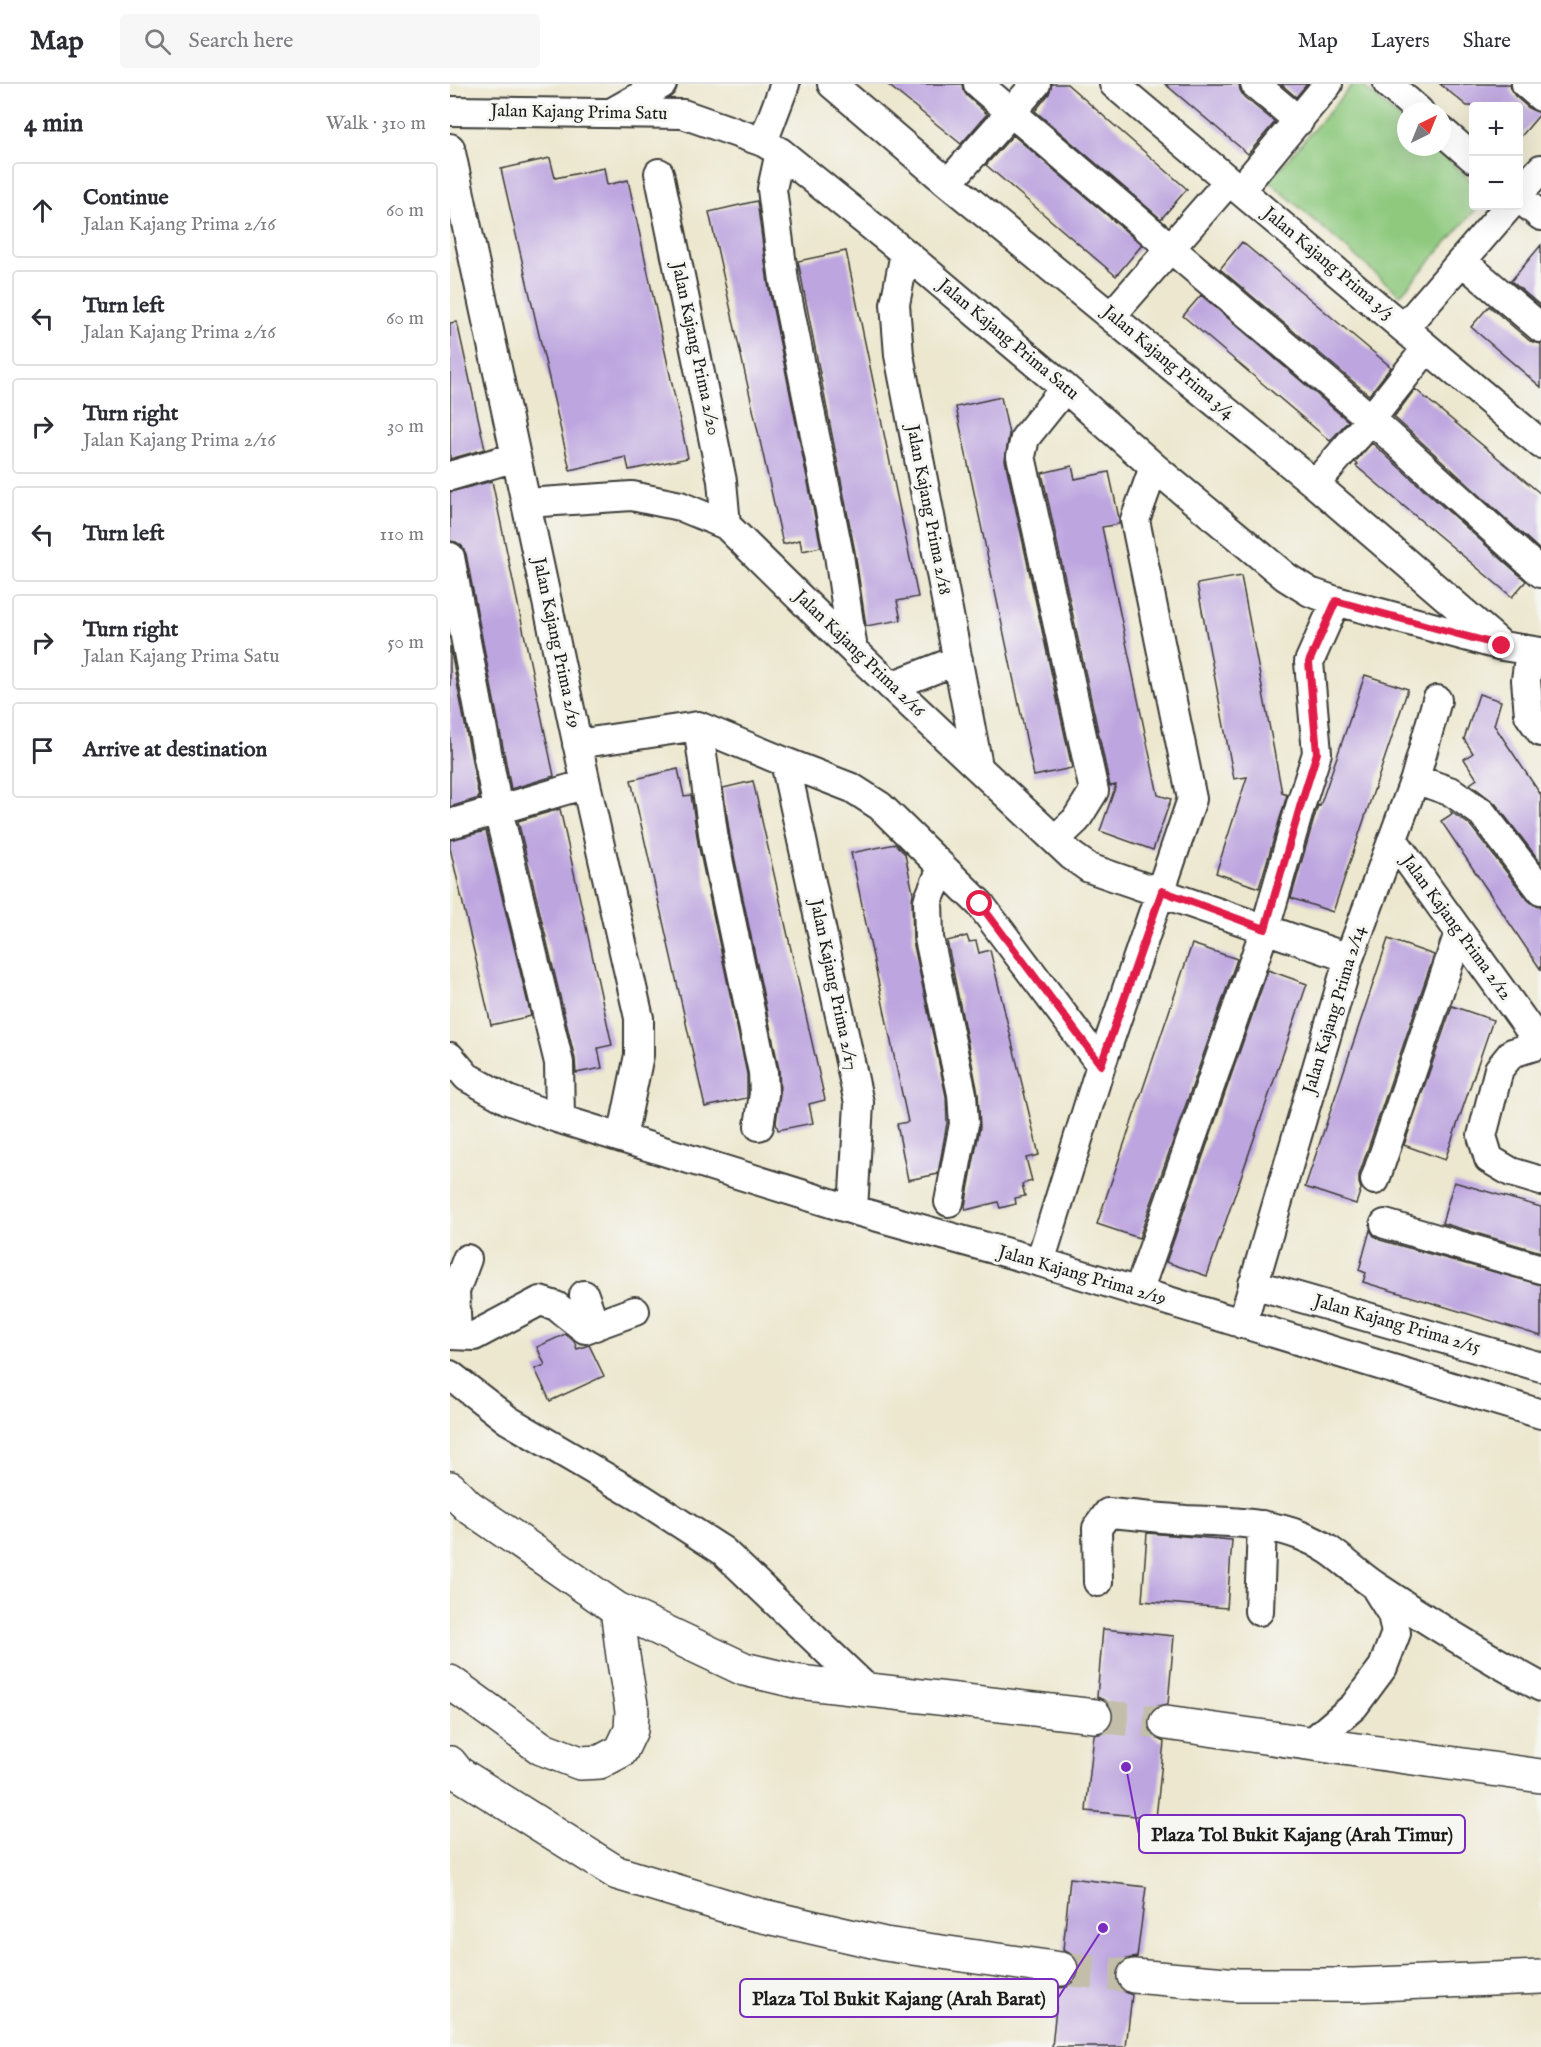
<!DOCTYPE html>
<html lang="en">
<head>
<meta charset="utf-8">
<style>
	:root { --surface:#fff; --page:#f7f7f7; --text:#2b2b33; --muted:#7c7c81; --line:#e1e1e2 }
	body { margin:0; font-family:"IM FELL English",serif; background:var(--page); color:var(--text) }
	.controls { position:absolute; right:18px; top:18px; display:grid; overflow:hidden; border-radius:6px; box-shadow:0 6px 24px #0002 }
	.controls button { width:54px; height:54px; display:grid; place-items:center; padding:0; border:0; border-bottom:2px solid var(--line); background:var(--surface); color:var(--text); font:30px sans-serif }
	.compass { position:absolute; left:947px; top:18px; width:54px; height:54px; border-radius:50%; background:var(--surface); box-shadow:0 6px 24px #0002; rotate:43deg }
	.stop { position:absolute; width:18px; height:18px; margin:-14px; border:4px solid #e11d48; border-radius:50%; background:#fff }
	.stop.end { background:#e11d48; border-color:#fff; box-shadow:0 2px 6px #0008 }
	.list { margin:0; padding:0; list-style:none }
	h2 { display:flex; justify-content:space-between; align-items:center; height:78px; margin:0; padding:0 24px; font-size:26px }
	h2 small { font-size:20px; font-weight:400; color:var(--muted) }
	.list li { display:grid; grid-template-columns:39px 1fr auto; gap:18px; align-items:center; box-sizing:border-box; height:96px; margin:0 12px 12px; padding:0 12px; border:2px solid var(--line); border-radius:6px }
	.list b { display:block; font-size:22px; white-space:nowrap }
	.list p { margin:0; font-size:20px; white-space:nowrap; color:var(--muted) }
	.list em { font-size:20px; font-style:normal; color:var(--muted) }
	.icon { flex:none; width:33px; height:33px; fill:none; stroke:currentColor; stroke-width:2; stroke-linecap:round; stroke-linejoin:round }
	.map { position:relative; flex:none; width:1091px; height:1963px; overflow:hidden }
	header { display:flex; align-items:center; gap:36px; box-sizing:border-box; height:84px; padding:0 30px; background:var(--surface); border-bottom:2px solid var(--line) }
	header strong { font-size:28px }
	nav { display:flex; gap:33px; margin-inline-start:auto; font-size:21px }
	.search { width:420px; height:54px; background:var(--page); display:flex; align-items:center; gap:15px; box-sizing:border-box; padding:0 21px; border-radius:6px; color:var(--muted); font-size:22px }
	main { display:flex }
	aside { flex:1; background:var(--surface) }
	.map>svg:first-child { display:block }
</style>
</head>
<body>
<header>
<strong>Map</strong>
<div class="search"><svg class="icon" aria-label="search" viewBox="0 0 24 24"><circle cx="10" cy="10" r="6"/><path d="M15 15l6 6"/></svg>Search here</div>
<nav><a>Map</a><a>Layers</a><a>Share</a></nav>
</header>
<main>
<aside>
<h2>4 min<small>Walk · 310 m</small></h2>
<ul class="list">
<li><svg class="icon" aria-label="ahead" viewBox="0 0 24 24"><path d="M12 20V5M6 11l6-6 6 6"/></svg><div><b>Continue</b><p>Jalan Kajang Prima 2/16</p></div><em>60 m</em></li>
<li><svg class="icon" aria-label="left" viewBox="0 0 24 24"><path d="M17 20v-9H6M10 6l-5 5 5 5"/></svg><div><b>Turn left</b><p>Jalan Kajang Prima 2/16</p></div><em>60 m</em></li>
<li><svg class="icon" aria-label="right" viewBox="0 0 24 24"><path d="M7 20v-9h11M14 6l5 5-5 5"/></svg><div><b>Turn right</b><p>Jalan Kajang Prima 2/16</p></div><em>30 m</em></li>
<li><svg class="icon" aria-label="left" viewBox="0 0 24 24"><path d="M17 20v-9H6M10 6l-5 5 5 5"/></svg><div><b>Turn left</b></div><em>110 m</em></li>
<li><svg class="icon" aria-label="right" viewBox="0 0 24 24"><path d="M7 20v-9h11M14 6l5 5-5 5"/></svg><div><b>Turn right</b><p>Jalan Kajang Prima Satu</p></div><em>50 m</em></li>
<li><svg class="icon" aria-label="arrive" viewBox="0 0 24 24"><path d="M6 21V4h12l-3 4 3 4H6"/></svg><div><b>Arrive at destination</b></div></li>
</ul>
</aside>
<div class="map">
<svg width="1091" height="1963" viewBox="0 0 1091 1963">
	<rect width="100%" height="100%" fill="#f6f6f2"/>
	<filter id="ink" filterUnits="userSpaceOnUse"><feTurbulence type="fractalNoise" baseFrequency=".0167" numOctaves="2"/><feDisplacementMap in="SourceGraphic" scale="12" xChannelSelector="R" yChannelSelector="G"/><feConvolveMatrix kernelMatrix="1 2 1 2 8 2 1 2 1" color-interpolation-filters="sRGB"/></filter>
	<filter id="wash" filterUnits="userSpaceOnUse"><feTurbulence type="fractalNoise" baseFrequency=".008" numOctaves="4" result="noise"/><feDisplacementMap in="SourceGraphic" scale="24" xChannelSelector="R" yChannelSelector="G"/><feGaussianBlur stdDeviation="1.35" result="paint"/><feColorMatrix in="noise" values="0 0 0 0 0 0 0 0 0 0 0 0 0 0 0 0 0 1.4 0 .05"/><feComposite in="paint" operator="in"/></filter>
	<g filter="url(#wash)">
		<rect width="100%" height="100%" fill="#ece7ce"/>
		<!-- green -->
		<path fill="#8ec97e" stroke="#55724d" stroke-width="1.5" d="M 903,0 L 911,0 L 956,40 L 956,63 L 983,63 L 1023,98 L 1023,122 L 1029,122 L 950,211 L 819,97 Z"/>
		<g id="blocks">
			<!-- building -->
			<path fill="#bda5df" d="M 437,0 L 512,0 L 513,6 L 517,12 L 537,30 L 511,60 Z
				M 602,0 L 617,0 L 737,105 L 711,135 L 585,27 L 599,10 Z
				M 715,0 L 789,0 L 790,6 L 794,13 L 825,38 L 798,70 Z
				M 831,0 L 857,0 L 846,13 Z
				M 990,0 L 1060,0 L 1061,6 L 1065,12 L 1080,25 L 1091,29 L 1068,56 L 1068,22 L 1017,22 Z
				M 563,51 L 692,161 L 666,192 L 536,81 Z
				M 100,74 L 105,94 L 154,84 L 157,101 L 178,96 L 238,374 L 179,386 L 176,373 L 120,386 L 51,85 Z
				M 307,117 L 318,200 L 371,463 L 352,467 L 350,456 L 333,460 L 259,128 Z
				M 792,158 L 941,283 L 919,311 L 770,185 Z
				M 1091,161 L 1091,222 L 1061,197 Z
				M 396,167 L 468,513 L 447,517 L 451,536 L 416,542 L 405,468 L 348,177 Z
				M 751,211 L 898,337 L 880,357 L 733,232 Z
				M 1039,222 L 1080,257 L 1091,260 L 1091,303 L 1021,243 Z
				M 7,238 L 35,365 L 0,375 L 0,239 Z
				M 965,305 L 1091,410 L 1091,467 L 944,333 Z
				M 551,313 L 559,350 L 555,376 L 622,684 L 584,692 L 506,323 Z
				M 922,359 L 1076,497 L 1062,513 L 906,382 L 908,380 L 905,378 Z
				M 622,382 L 625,395 L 659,388 L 669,434 L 669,440 L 652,443 L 708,711 L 721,715 L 703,766 L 650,747 L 666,701 L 660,702 L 592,389 Z
				M 42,397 L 104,692 L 61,705 L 16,470 L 12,462 L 6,458 L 0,457 L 0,408 Z
				M 791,492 L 832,709 L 837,711 L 809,804 L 766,789 L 797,693 L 784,695 L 747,500 Z
				M 0,562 L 29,714 L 0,723 Z
				M 915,591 L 958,605 L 883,828 L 841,814 L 868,721 L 870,722 Z
				M 1029,610 L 1051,617 L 1044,641 L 1091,711 L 1091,779 L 1045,719 L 1020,700 L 1027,695 L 1014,675 L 1023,669 L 1014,655 Z
				M 228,685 L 234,712 L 241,711 L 248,759 L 297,990 L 297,1014 L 255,1023 L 181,696 Z
				M 303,697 L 375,1016 L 359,1020 L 363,1039 L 328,1046 L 326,1039 L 330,1009 L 329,985 L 280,753 L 273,704 Z
				M 110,725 L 162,961 L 148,964 L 152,984 L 126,989 L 125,975 L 68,737 Z
				M 1001,728 L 1020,741 L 1078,816 L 1084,821 L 1091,822 L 1091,886 L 991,737 L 1002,730 Z
				M 36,747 L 81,932 L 41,941 L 0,764 L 0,756 Z
				M 445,760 L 455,770 L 463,809 L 462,817 L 463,857 L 496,1012 L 497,1039 L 488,1090 L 458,1096 L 447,1040 L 458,1038 L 401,769 Z
				M 517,852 L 519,858 L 526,857 L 529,869 L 540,866 L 589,1071 L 576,1074 L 582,1097 L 572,1100 L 575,1112 L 565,1114 L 566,1120 L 550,1124 L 548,1118 L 516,1126 L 515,1122 L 530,1043 L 528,1009 L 497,857 Z
				M 938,855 L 984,871 L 909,1091 L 909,1099 L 911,1105 L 906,1120 L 855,1103 Z
				M 742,860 L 787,875 L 689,1154 L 647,1140 Z
				M 818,886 L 857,900 L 757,1192 L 716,1178 Z
				M 1002,922 L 1043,936 L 995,1076 L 954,1061 Z
				M 1004,1098 L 1091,1123 L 1091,1168 L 992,1139 Z
				M 920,1146 L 924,1152 L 930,1156 L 1091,1201 L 1091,1252 L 913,1198 L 916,1189 L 909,1186 Z
				M 115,1250 L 124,1257 L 127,1265 L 139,1261 L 154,1292 L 100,1317 L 85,1285 L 95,1281 L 87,1263 Z
				M 697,1449 L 782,1456 L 777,1524 L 692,1517 Z
				M 653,1545 L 724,1552 L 718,1620 L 708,1622 L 702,1627 L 697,1637 L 699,1647 L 704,1653 L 714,1658 L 706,1734 L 636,1727 L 644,1651 L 653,1649 L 660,1644 L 664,1634 L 662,1625 L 657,1617 L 647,1613 Z
				M 620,1794 L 696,1803 L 687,1873 L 676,1875 L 668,1882 L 665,1890 L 667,1900 L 673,1907 L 682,1911 L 676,1963 L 602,1963 L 608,1904 L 617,1903 L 625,1897 L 630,1887 L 629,1879 L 623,1871 L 613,1866 Z"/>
		</g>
	</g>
	<g filter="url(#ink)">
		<use href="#blocks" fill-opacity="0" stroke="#3b3a37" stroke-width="1.5"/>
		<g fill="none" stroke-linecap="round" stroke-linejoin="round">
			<!-- highway-tunnel -->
			<path stroke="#c2beaa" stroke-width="33" stroke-dasharray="33 16" stroke-linecap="butt" d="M 645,1632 L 716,1639
				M 611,1885 L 684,1892"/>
			<!-- minor casing -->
			<g stroke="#3b3a37" stroke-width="32">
				<path id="minor" d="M 382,0 L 498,99 L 865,400 L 1047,557
					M 528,0 L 921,335 L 1091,489
					M 664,0 L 1091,360
					M 805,0 L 849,37
					M 938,0 L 969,27
					M 1076,0 L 1091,13
					M 0,27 L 233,30 L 313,58 L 330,68 L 455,169 L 615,304 L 704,383 L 836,493 L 860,508 L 886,517 L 1052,562 L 1091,568
					M 161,29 L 212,0
					M 992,47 L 1023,74
					M 313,58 L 335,0
					M 0,64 L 136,700 L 189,934 L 189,971 L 172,1054
					M 330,68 L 322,105 L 334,197 L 389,471 L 403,566
					M 209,89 L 272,397 L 276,441
					M 498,99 L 586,0
					M 790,106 L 878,0
					M 1068,111 L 1091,85
					M 1068,113 L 1091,132
					M 455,169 L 445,220 L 449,271 L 528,682
					M 1012,177 L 1091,244
					M 662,231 L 779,97
					M 954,244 L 1059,122
					M 0,392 L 66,373
					M 865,400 L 921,335 L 977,264
					M 76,419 L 182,412 L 230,422 L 276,441 L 403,566 L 622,772 L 639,784 L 899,874
					M 0,473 L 48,726 L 109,979 L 110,1035
					M 1080,567 L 1076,596 L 1079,631 L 1091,648
					M 441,602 L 508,576
					M 248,642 L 264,756 L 313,988 L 314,1010 L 309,1042
					M 127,660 L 248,642 L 335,678 L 402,704 L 430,722 L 530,820 L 651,981
					M 335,678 L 409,1019 L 403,1126
					M 965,695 L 1002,708 L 1032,729 L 1091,806
					M 0,740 L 136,700
					M 606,755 L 626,736 L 644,707 L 571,372 L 575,354 L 615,304
					M 944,757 L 1090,960
					M 492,784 L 478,817 L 479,854 L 512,1010 L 514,1040 L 499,1118
					M 1091,960 L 1062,969 L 1049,985 L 1032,1052 L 1039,1075 L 1061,1088 L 1091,1097
					M 0,973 L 17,993 L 58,1016 L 110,1035 L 403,1126 L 590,1178 L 1091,1330
					M 925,1096 L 1009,849
					M 935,1140 L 1091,1185
					M 590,1178 L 651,981 L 742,715 L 685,436 L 704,383
					M 803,1200 L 1091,1283
					M 688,1208 L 815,845 L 850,723 L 867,669 L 859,578 L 886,517
					M 134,1211 L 145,1242
					M 792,1240 L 899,874 L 965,695 L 987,616
					M 0,1251 L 24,1252 L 90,1217 L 106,1222 L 135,1245 L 185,1227
					M 7,1251 L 5,1207 L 17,1175
					M 0,1291 L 58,1336 L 191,1414 L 273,1467 L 417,1605
					M 648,1498 L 647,1444 L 658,1429 C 684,1431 710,1434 736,1436 C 776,1438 813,1437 852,1452 C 884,1464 901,1486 927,1503 C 980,1539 1035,1572 1091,1603
					M 809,1527 L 812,1441
					M 861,1659 L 904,1622 L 933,1583 L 946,1549 L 942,1530 L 927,1506"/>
			</g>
			<!-- highway casing -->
			<g stroke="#3b3a37" stroke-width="36">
				<path id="highway" d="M 0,1404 L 18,1422 L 167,1525 L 294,1585 L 349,1598 L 645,1632
					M 0,1598 L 91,1664 L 130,1679 L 150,1678 L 171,1667 L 181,1646 L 182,1627 L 173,1572 L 167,1525
					M 716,1639 L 1091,1692
					M 0,1679 L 8,1689 L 167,1789 L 296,1828 L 435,1860 L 611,1885
					M 684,1892 L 788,1901 L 904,1901 L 1091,1893"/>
			</g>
			<!-- minor -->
			<use href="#minor" stroke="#fff" stroke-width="28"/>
			<!-- highway -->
			<use href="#highway" stroke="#fff" stroke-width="33"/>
		</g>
	</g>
	<g fill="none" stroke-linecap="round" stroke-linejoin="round" filter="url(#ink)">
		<!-- route -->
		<path stroke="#e11d48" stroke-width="8" d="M 530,820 L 651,981 L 712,807 L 815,845 L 850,723 L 867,669 L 859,578 L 886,517 L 1052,562"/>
	</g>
	<g text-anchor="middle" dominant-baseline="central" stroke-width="6" stroke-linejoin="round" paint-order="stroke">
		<!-- street labels -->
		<g font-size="18" fill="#1c1c1c" stroke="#f6f6f2">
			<text transform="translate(129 29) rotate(1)">Jalan Kajang Prima Satu</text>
			<text transform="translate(878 180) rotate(40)">Jalan Kajang Prima 3/3</text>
			<text transform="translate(558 256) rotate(40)">Jalan Kajang Prima Satu</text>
			<text transform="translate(245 265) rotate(78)">Jalan Kajang Prima 2/20</text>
			<text transform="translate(718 279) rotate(40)">Jalan Kajang Prima 3/4</text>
			<text transform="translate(478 426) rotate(79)">Jalan Kajang Prima 2/18</text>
			<text transform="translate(106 559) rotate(78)">Jalan Kajang Prima 2/19</text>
			<text transform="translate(409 570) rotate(44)">Jalan Kajang Prima 2/16</text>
			<text transform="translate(1006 844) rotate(54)">Jalan Kajang Prima 2/12</text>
			<text transform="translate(383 901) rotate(78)">Jalan Kajang Prima 2/17</text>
			<text transform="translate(885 926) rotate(-73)">Jalan Kajang Prima 2/14</text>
			<text transform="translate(632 1192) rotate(16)">Jalan Kajang Prima 2/19</text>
			<text transform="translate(947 1241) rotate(16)">Jalan Kajang Prima 2/15</text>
		</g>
	</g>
	<!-- callouts -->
	<path fill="none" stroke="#7b2cbf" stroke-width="2" d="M676 1683L689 1750M653 1844L608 1914"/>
	<g fill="#7b2cbf" stroke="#f6f6f2" stroke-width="2">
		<circle cx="676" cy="1683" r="6"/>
		<circle cx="653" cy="1844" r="6"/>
	</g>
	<g fill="#f6f6f2" stroke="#7b2cbf" stroke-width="2">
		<rect x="689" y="1731" width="326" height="38" rx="6"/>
		<rect x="290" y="1895" width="318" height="38" rx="6"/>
	</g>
	<g font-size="20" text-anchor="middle" font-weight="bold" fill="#1c1c1c">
		<text x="852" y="1757">Plaza Tol Bukit Kajang (Arah Timur)</text>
		<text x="449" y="1921">Plaza Tol Bukit Kajang (Arah Barat)</text>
	</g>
</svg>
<div class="controls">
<button>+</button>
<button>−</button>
</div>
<svg class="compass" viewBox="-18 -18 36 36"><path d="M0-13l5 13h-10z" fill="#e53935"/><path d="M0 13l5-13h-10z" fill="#7c7c81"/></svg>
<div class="stop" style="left:530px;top:820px"></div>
<div class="stop end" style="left:1052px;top:562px"></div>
</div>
</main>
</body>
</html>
